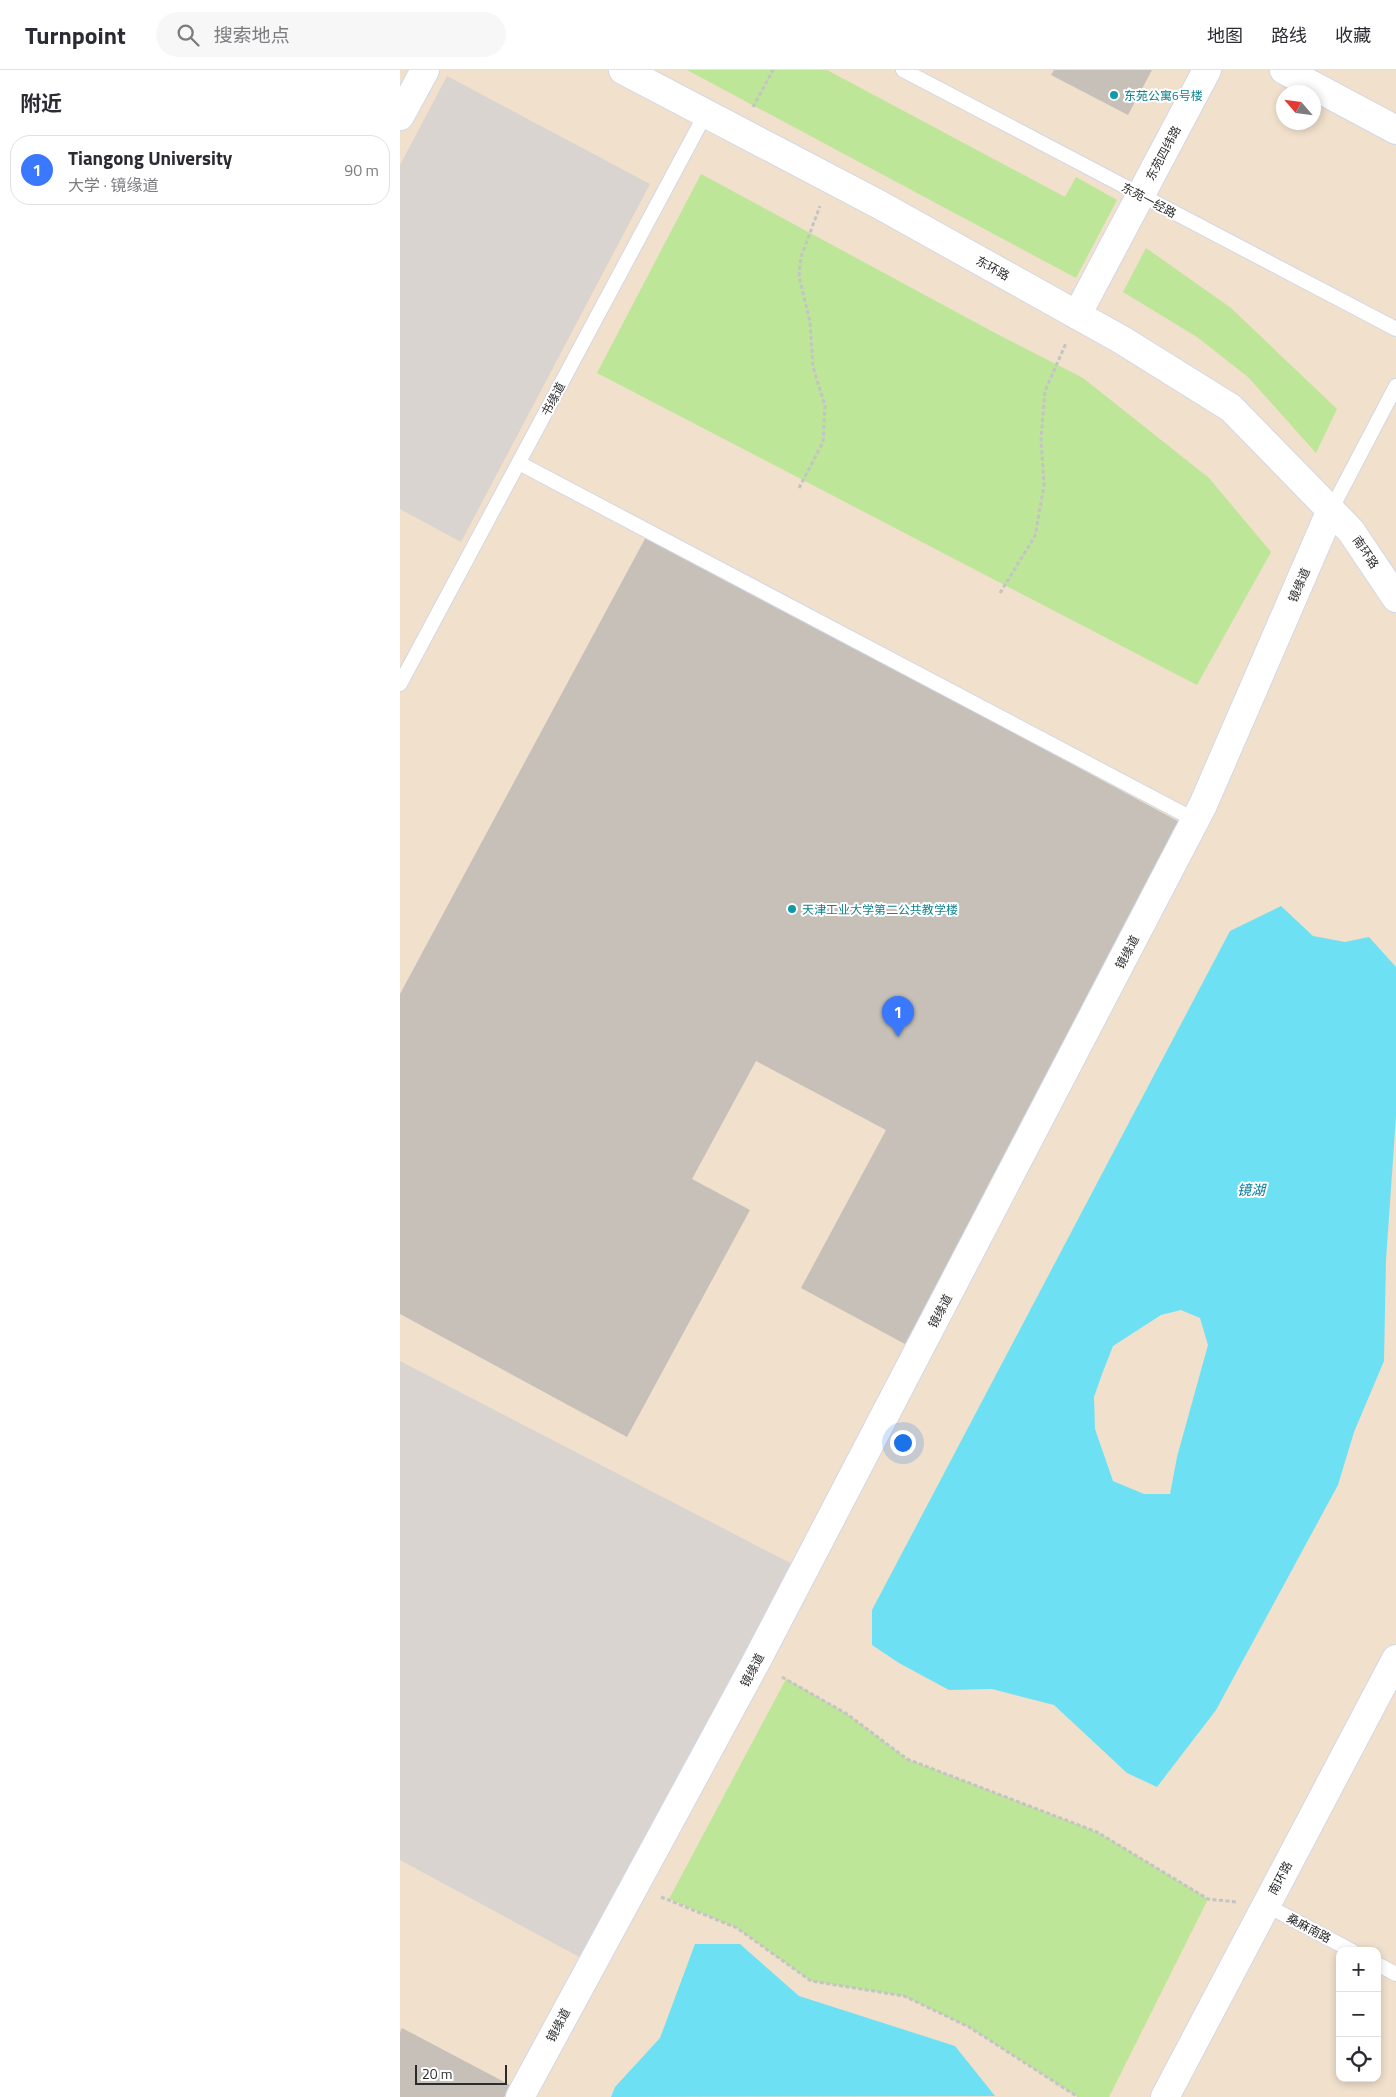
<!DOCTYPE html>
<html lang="zh">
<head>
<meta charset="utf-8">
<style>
	:root { --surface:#fff; --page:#f7f7f7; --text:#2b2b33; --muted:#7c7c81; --line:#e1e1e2; --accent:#3978ff }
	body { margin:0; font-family:"Titillium Web","Noto Sans SC",sans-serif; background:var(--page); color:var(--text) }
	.controls { position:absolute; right:15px; bottom:15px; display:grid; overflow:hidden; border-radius:10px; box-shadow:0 2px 8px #0003 }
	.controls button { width:45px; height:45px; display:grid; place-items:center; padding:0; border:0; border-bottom:1px solid var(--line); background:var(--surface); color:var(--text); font:25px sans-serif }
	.compass { position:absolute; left:876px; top:15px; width:45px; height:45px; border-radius:50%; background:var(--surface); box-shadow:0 2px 8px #0003; rotate:298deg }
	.scale { position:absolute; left:15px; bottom:12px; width:92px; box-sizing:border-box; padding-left:5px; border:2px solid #2b2b2b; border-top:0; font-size:14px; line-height:18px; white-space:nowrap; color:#2b2b2b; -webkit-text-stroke:4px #fff; paint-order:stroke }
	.you { position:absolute; left:502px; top:1372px; width:18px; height:18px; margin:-12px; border:4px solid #fff; border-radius:50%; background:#1a73e8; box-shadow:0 0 0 8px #1a73e833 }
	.badge { display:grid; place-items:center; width:32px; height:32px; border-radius:50%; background:var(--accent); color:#fff; font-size:16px; font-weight:700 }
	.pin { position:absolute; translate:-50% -41px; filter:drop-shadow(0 1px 2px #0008) }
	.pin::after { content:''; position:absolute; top:26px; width:18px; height:15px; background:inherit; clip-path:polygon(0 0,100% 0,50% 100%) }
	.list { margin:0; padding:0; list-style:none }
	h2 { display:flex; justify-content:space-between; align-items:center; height:65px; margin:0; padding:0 20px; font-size:21px }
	h2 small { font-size:16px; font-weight:400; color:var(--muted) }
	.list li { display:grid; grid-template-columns:32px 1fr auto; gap:15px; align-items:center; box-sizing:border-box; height:70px; margin:0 10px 10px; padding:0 10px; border:1px solid var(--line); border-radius:20px }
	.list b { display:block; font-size:19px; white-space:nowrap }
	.list p { margin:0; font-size:16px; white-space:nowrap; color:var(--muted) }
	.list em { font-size:16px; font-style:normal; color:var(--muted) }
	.icon { flex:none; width:28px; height:28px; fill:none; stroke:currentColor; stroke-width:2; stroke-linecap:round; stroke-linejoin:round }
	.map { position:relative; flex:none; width:996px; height:2027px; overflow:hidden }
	header { display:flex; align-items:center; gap:30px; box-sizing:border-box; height:70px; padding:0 25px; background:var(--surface); border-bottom:1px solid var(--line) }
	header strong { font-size:24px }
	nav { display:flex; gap:28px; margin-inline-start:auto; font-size:18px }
	.search { width:350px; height:45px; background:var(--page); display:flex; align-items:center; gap:12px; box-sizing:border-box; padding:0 18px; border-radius:28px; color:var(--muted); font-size:19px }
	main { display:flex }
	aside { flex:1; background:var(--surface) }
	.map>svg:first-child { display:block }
</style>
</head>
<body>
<header>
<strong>Turnpoint</strong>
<div class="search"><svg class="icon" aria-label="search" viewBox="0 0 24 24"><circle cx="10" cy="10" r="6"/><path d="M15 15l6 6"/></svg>搜索地点</div>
<nav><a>地图</a><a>路线</a><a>收藏</a></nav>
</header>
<main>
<aside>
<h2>附近<small></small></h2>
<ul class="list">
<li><span class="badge">1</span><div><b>Tiangong University</b><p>大学 · 镜缘道</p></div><em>90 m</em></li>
</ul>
</aside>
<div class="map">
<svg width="996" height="2027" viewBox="0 0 996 2027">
	<rect width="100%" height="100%" fill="#eee4dd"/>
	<!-- education -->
	<path fill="#f0e0cc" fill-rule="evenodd" d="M 0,0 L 996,0 L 996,2027 L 0,2027 ZM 884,22 L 914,22 L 914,52 L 884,52 ZM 940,1881 L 977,1881 L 977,2008 L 940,2008 Z"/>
	<!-- green -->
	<path fill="#bde698" d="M 287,0 L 427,0 L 665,127 L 676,107 L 717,130 L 676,208 Z
		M 301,104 L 595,263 L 683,308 L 809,408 L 871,482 L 797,615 L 197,303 Z
		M 746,178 L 831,238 L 937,339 L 916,383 L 848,307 L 797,267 L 723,222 Z
		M 386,1609 L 447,1644 L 507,1689 L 697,1762 L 808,1829 L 709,2027 L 678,2027 L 569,1957 L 504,1926 L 411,1911 L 337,1858 L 269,1829 Z"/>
	<!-- plaza -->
	<path fill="#dad4d0" d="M 47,6 L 250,114 L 61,472 L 0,439 L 0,95 Z
		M 0,1291 L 396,1496 L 183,1889 L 0,1790 Z"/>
	<!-- water -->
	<path fill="#6de1f3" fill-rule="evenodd" d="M 881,836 L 913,866 L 945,872 L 969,867 L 996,897 L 996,1046 L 986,1190 L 984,1291 L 954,1362 L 938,1415 L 816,1640 L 757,1717 L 727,1703 L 654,1635 L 592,1619 L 549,1620 L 499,1593 L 472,1575 L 472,1540 L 830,861 ZM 781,1240 L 800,1248 L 808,1275 L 777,1387 L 770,1424 L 744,1424 L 713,1411 L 695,1359 L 694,1327 L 702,1304 L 713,1276 L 761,1245 Z
		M 295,1874 L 340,1874 L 399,1926 L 555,1976 L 595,2026 L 211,2027 L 215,2017 L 260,1968 Z"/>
	<!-- building -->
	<path fill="#c6c0b9" d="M 654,0 L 752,0 L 728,45 L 651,5 Z
		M 247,465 L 785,755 L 505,1274 L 401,1218 L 486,1060 L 356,991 L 292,1109 L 350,1140 L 227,1367 L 0,1244 L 0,924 Z
		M 2,1958 L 110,2015 L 104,2027 L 0,2027 L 0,1962 Z"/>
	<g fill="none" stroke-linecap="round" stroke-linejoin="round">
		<!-- lane casing -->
		<g stroke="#d2d8e5" stroke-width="16">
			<path id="lane" d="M 503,0 L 996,259
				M 119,393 L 795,750
				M 931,440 L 996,316
				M 0,614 L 306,43
				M 866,1835 L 952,1881
				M 977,1894 L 996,1904"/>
		</g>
		<!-- street casing -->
		<g stroke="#d2d8e5" stroke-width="30">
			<path id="street" d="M 884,0 L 996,60
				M 0,46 L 25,0
				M 677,245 L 807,0
				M 120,2027 L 356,1592 L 803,735 L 931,440"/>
		</g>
		<!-- secondary casing -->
		<g stroke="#d2d8e5" stroke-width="30">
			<path id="secondary" d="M 223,0 L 480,135 L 722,270 L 831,338 L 951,461 L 996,528
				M 765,2027 L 996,1589"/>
		</g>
		<!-- path -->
		<path stroke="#c4c4c4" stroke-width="3" stroke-dasharray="4 2.5" stroke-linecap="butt" d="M 353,37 L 373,0
			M 399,418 L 423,372 L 425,336 L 413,297 L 410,252 L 399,206 L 401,187 L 420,136
			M 600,523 L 635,466 L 644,416 L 641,369 L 645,321 L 666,273
			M 382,1607 L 447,1644 L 507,1689 L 697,1762 L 808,1829 L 836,1832
			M 261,1827 L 337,1858 L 411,1911 L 504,1926 L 569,1957 L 678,2027"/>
		<!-- lane -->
		<use href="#lane" stroke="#fff" stroke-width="14"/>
		<!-- street -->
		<use href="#street" stroke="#fff" stroke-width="28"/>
		<!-- secondary -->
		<use href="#secondary" stroke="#fff" stroke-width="28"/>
	</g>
	<!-- markers -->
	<g fill="#0f9aa8" stroke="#fff" stroke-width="2">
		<circle cx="714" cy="25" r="5"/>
		<circle cx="392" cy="839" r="5"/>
	</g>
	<g text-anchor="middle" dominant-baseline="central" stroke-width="4" stroke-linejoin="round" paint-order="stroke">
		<!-- culture labels -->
		<g font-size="12" fill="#0d838f" stroke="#fff" text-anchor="start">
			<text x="724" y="25">东苑公寓6号楼</text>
			<text x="402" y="839">天津工业大学第二公共教学楼</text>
		</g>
		<!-- street labels -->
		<g font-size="12" fill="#2b2b2b" stroke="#fff">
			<text transform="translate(763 83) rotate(-62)">东苑四纬路</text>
			<text transform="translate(749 130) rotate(28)">东苑一经路</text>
			<text transform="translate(593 198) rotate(29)">东环路</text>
			<text transform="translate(153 329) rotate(-62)">书缘道</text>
			<text transform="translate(966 482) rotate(56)">南环路</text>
			<text transform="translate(899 515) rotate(-67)">镜缘道</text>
			<text transform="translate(727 882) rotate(-62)">镜缘道</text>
			<text transform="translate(540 1241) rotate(-62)">镜缘道</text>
			<text transform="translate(352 1600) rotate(-62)">镜缘道</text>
			<text transform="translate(880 1808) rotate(-62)">南环路</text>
			<text transform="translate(909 1858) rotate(28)">桑麻南路</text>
			<text transform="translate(158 1955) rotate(-62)">镜缘道</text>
		</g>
		<!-- water labels -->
		<g font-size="14" font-style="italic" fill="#087b9b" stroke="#fff">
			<text x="851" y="1119">镜湖</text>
		</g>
	</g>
</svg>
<div class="controls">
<button>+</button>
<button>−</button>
<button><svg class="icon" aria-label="locate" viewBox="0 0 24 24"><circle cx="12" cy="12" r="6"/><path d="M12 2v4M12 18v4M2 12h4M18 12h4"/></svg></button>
</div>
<svg class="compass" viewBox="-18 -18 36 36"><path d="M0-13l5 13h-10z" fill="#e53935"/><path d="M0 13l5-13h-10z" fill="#7c7c81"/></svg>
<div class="scale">20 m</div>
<div class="you"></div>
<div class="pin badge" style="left:498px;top:967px">1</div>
</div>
</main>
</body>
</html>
